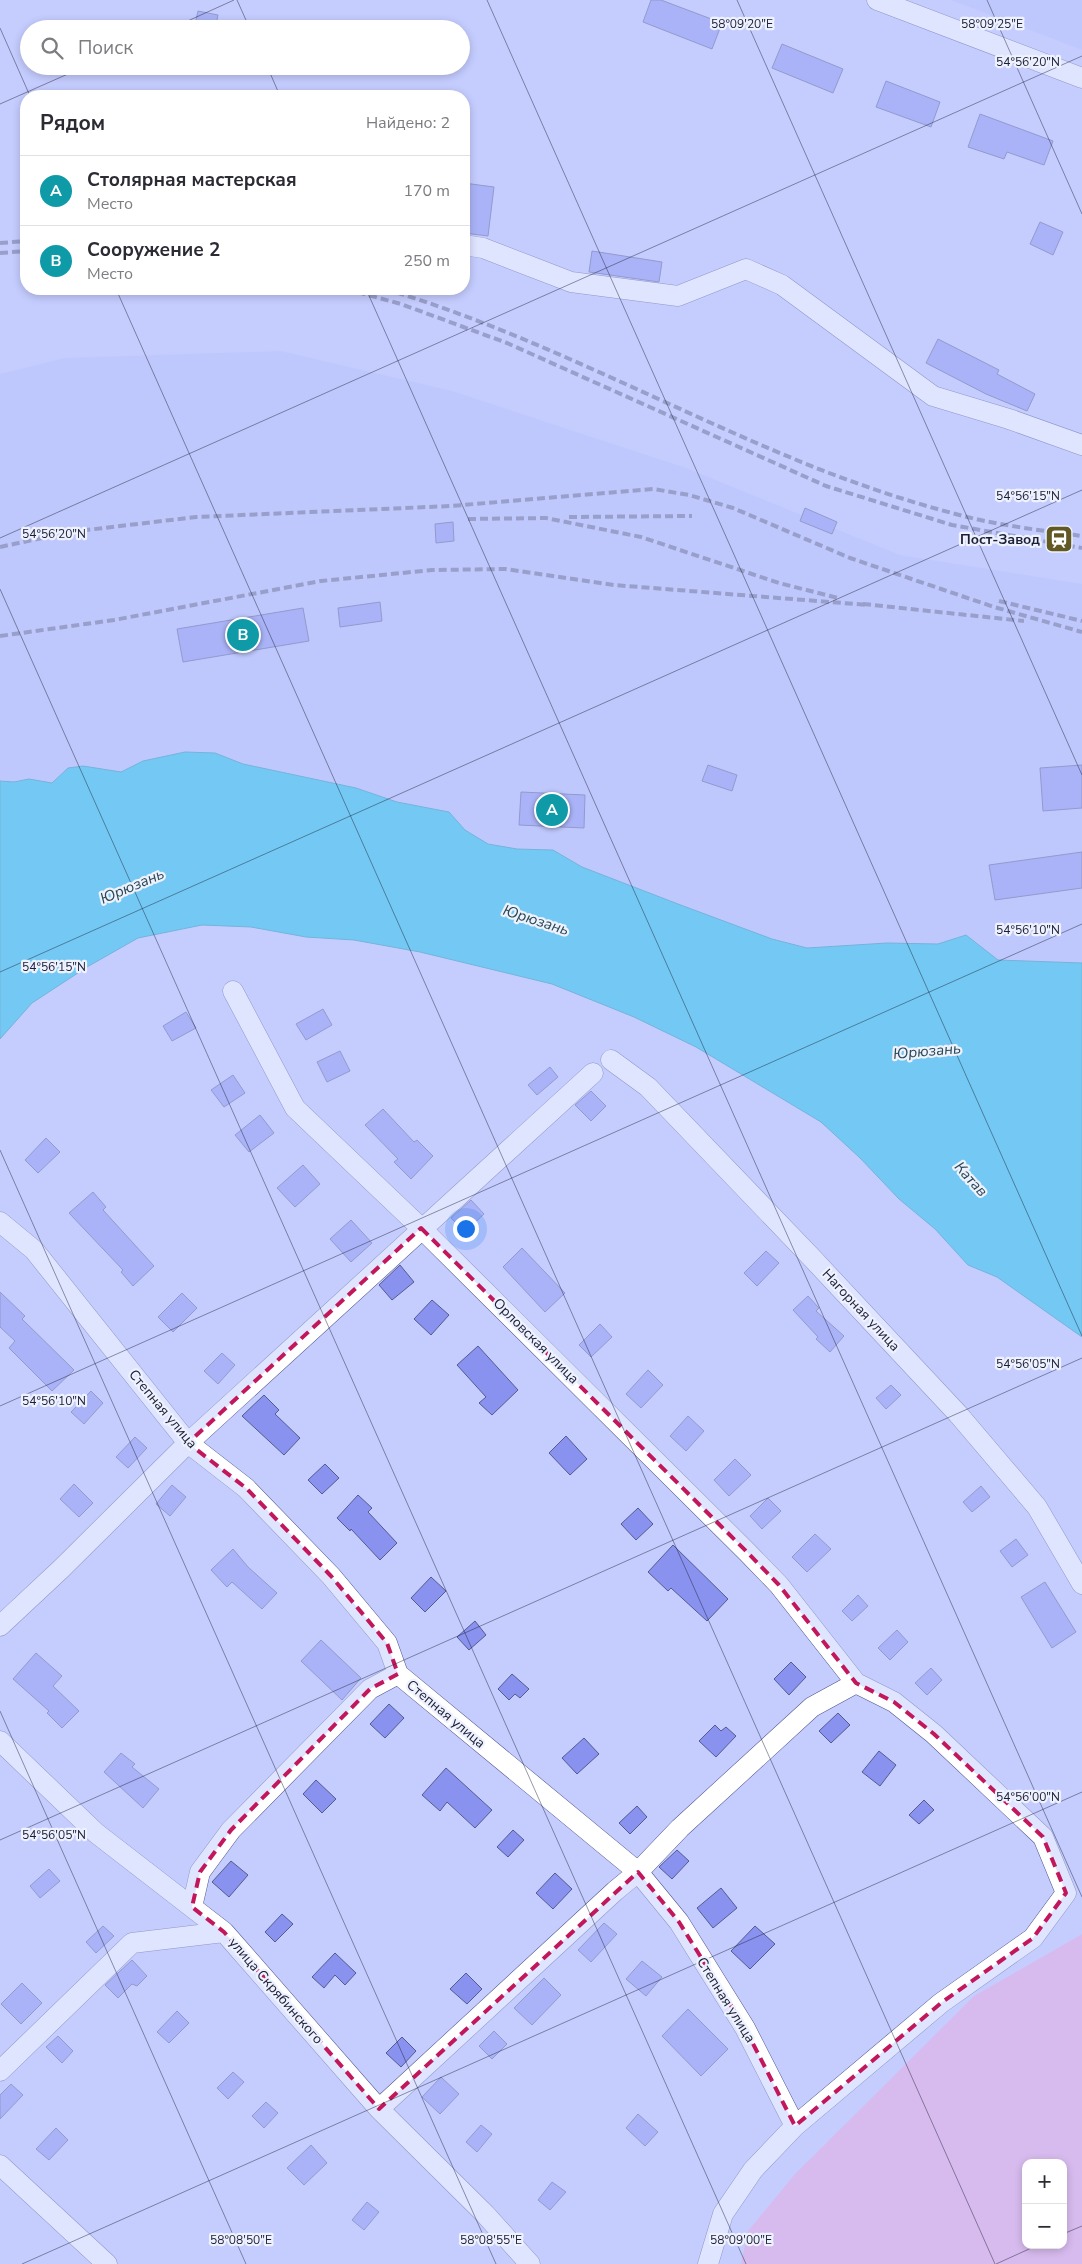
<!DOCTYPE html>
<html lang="ru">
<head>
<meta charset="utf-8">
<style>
	:root { --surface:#fff; --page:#f7f7f7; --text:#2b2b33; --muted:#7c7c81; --line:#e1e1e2; --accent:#111827 }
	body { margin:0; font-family:"Nunito Sans",sans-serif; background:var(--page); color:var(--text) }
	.controls { position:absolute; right:15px; bottom:15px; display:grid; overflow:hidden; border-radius:10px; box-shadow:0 2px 8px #0003 }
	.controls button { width:45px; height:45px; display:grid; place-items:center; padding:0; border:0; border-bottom:1px solid var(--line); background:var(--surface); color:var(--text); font:25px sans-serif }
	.you { position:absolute; left:465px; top:1228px; width:18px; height:18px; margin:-12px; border:4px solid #fff; border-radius:50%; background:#1a73e8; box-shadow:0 0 0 8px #1a73e833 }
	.badge { display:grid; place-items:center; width:32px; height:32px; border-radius:50%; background:var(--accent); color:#fff; font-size:16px; font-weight:700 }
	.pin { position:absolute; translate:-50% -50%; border:2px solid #fff; box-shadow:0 1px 5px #0006 }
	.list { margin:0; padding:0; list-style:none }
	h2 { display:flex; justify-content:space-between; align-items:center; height:65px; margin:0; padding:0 20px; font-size:21px }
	h2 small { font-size:16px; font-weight:400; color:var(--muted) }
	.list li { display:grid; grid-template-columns:32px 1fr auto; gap:15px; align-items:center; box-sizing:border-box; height:70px; padding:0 20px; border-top:1px solid var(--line) }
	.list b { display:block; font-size:19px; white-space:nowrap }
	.list p { margin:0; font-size:16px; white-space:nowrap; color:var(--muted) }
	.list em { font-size:16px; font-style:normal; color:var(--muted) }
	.icon { flex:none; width:28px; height:28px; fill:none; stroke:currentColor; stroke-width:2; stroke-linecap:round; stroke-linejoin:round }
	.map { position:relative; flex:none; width:1082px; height:2264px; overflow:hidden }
	.search { position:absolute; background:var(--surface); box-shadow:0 2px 8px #0003; left:20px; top:20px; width:450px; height:55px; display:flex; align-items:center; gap:12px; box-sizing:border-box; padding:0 18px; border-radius:28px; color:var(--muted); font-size:19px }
	.panel { position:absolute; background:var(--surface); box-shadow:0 2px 8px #0003; left:20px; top:90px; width:450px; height:205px; border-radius:20px }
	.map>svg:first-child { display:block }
</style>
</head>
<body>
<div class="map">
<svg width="1082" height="2264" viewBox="0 0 1082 2264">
	<rect width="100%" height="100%" fill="#c5cdff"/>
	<!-- built -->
	<path fill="#b9c1f8" d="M 951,0 L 1082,0 L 1082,50 Z
		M 281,351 L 452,391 L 686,468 L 900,555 L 1082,584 L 1082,963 L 998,960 L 966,935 L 938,944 L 887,943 L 807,948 L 772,939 L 678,904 L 582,867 L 553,850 L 517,849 L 488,844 L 465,830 L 448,812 L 397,802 L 356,788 L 243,764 L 215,753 L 185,752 L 143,761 L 121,772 L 83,766 L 68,768 L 52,783 L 29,779 L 14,782 L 0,781 L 0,374 L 65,358 Z"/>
	<!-- green -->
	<path fill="#eea4d9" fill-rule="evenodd" d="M 1082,1934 L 1082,2264 L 741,2264 L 748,2231 L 794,2175 L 974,1996 ZM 1026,2163 L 1063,2163 L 1063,2245 L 1026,2245 Z"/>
	<!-- water -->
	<path fill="#11c3e7" stroke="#1492b2" d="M 185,752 L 215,753 L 243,764 L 356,788 L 397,802 L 449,812 L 465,830 L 488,844 L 517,849 L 553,850 L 582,867 L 678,904 L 772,939 L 807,948 L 887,943 L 938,944 L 966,935 L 998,960 L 1082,963 L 1082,1337 L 997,1277 L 968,1265 L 935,1229 L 899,1199 L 860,1158 L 821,1122 L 696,1047 L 634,1017 L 552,984 L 420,952 L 354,940 L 306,937 L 251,927 L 202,925 L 138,938 L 87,967 L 32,1003 L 0,1039 L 0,781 L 14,782 L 29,779 L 52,783 L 68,768 L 83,766 L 121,772 L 143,761 Z"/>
	<!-- building -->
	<path fill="#8992ee" stroke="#555b91" d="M 651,0 L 661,0 L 722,23 L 712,49 L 643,22 Z
		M 198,11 L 218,15 L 215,29 L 194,29 Z
		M 782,44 L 843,69 L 833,93 L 772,68 Z
		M 886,81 L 940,102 L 931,127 L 876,107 Z
		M 980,114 L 1053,141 L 1044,165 L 1007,152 L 1004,159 L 968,147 Z
		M 464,183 L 494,187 L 488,236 L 464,233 Z
		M 1040,222 L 1063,232 L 1053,255 L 1030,244 Z
		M 592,251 L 662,262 L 659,282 L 589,272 Z
		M 938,339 L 999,370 L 997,374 L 1035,394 L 1027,411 L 986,394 L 926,363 Z
		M 805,508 L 837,522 L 832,534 L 800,521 Z
		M 453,522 L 454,541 L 436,543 L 435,524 Z
		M 380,602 L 382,621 L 340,627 L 338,608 Z
		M 303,608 L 309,641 L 183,662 L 177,629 Z
		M 708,765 L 737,775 L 732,791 L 702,781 Z
		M 1082,765 L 1082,808 L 1043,811 L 1040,768 Z
		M 521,792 L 585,795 L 584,828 L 519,825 Z
		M 1082,852 L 1082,888 L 995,900 L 989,865 Z
		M 323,1009 L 332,1025 L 306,1040 L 296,1024 Z
		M 186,1012 L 196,1028 L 172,1041 L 163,1026 Z
		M 340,1051 L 350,1071 L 327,1082 L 317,1062 Z
		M 550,1067 L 558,1077 L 537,1095 L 528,1085 Z
		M 233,1075 L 245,1093 L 224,1107 L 211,1090 Z
		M 591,1091 L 606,1106 L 591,1121 L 575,1105 Z
		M 383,1109 L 414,1142 L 417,1140 L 433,1156 L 411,1179 L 394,1162 L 398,1159 L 365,1125 Z
		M 260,1115 L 274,1133 L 249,1152 L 235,1135 Z
		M 46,1138 L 60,1152 L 38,1173 L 25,1160 Z
		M 303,1165 L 320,1184 L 295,1207 L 277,1188 Z
		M 93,1192 L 106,1207 L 103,1210 L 154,1266 L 133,1286 L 121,1272 L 123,1270 L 69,1213 Z
		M 471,1200 L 484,1214 L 465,1232 L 451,1218 Z
		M 351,1220 L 372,1243 L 351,1262 L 330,1239 Z
		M 522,1248 L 565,1293 L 545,1312 L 503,1267 Z
		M 766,1251 L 779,1263 L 757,1286 L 744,1273 Z
		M 400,1265 L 414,1282 L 392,1300 L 379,1285 Z
		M 0,1292 L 25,1316 L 22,1319 L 74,1370 L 52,1391 L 9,1348 L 15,1341 L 0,1327 Z
		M 182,1293 L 197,1308 L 173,1332 L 158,1317 Z
		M 808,1296 L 819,1308 L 816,1311 L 844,1336 L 830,1352 L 816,1339 L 818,1337 L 793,1310 Z
		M 432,1300 L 449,1315 L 431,1335 L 414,1319 Z
		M 600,1324 L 612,1337 L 591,1357 L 579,1345 Z
		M 478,1346 L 518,1390 L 492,1415 L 479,1403 L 486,1397 L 457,1365 Z
		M 222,1353 L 235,1365 L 218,1384 L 204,1371 Z
		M 648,1370 L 663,1385 L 641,1408 L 626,1394 Z
		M 891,1385 L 901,1395 L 886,1409 L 876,1398 Z
		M 91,1391 L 103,1403 L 84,1424 L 71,1412 Z
		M 264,1395 L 279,1410 L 275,1414 L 300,1438 L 284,1455 L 242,1416 Z
		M 688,1416 L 704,1431 L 686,1451 L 670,1436 Z
		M 566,1436 L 587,1459 L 570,1475 L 549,1453 Z
		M 135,1437 L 147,1448 L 128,1468 L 116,1457 Z
		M 735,1459 L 751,1475 L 729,1496 L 714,1480 Z
		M 325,1464 L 339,1478 L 322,1494 L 308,1480 Z
		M 74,1484 L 93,1503 L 79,1517 L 60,1499 Z
		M 172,1485 L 186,1497 L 170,1516 L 156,1504 Z
		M 981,1486 L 990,1497 L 972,1512 L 963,1502 Z
		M 358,1495 L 372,1508 L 368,1512 L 397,1543 L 380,1560 L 351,1529 L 350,1531 L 337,1518 Z
		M 768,1498 L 781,1511 L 762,1529 L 750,1516 Z
		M 638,1508 L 653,1524 L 636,1540 L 621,1524 Z
		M 815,1534 L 831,1549 L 807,1572 L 792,1557 Z
		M 1016,1539 L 1028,1555 L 1012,1567 L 1000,1551 Z
		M 673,1545 L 728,1599 L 707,1621 L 671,1588 L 668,1591 L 648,1572 Z
		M 233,1549 L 248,1567 L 277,1593 L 262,1609 L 232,1582 L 227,1587 L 211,1570 Z
		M 431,1577 L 446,1591 L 425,1612 L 411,1598 Z
		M 1045,1582 L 1076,1632 L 1052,1648 L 1021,1597 Z
		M 858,1595 L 868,1606 L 852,1621 L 842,1611 Z
		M 475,1621 L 486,1635 L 469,1650 L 457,1637 Z
		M 897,1630 L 908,1642 L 890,1660 L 878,1648 Z
		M 321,1640 L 361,1678 L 342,1700 L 301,1661 Z
		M 36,1653 L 62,1676 L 53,1686 L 79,1711 L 62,1728 L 47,1713 L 49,1711 L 13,1679 Z
		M 791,1662 L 806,1677 L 789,1695 L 774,1679 Z
		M 931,1668 L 942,1680 L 927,1695 L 915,1683 Z
		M 512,1674 L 529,1689 L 520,1698 L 515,1694 L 509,1700 L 498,1689 Z
		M 389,1704 L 404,1718 L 385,1738 L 370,1724 Z
		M 838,1713 L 850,1725 L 831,1743 L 819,1731 Z
		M 715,1725 L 721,1731 L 726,1727 L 736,1736 L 716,1757 L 699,1741 Z
		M 584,1738 L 599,1754 L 577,1774 L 562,1758 Z
		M 879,1751 L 896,1765 L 880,1786 L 862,1772 Z
		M 121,1753 L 135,1764 L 132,1767 L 159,1789 L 143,1808 L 104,1772 Z
		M 446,1768 L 492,1810 L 475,1828 L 447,1802 L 440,1811 L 422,1795 Z
		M 316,1780 L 336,1799 L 322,1813 L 303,1794 Z
		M 924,1800 L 934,1810 L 919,1824 L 909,1815 Z
		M 637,1806 L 647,1817 L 630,1834 L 619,1823 Z
		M 513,1830 L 524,1840 L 508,1857 L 497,1847 Z
		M 677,1850 L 689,1861 L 672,1879 L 659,1867 Z
		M 231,1861 L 248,1875 L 229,1897 L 212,1882 Z
		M 49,1869 L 60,1881 L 40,1898 L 30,1886 Z
		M 555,1873 L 572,1889 L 553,1909 L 536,1893 Z
		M 721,1888 L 737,1908 L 713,1928 L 697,1908 Z
		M 282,1914 L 293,1924 L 275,1942 L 265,1932 Z
		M 604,1923 L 617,1934 L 591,1962 L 578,1950 Z
		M 103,1926 L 114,1936 L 96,1953 L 86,1942 Z
		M 755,1926 L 775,1944 L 750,1969 L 731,1951 Z
		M 335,1953 L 356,1973 L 345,1985 L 335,1975 L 324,1988 L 312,1977 Z
		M 132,1960 L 147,1976 L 137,1986 L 132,1984 L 118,1998 L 105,1985 Z
		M 642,1961 L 662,1977 L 646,1996 L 626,1979 Z
		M 466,1973 L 482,1989 L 467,2004 L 450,1989 Z
		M 544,1978 L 561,1995 L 532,2025 L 514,2008 Z
		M 22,1983 L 42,2003 L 21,2024 L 1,2004 Z
		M 688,2009 L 728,2049 L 701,2076 L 662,2036 Z
		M 177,2011 L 189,2023 L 169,2043 L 157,2032 Z
		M 494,2031 L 507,2044 L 492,2059 L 479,2046 Z
		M 58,2036 L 73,2051 L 62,2063 L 46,2047 Z
		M 402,2037 L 416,2051 L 401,2067 L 386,2053 Z
		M 233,2072 L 244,2082 L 228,2099 L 217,2088 Z
		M 441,2077 L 459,2094 L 440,2114 L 422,2097 Z
		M 11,2084 L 23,2095 L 0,2119 L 0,2095 Z
		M 266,2102 L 278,2113 L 264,2128 L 252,2116 Z
		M 638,2114 L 658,2132 L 645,2146 L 626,2128 Z
		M 481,2125 L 492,2134 L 477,2152 L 466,2142 Z
		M 56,2128 L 68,2140 L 49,2160 L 36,2149 Z
		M 311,2145 L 327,2163 L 304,2185 L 287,2168 Z
		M 552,2182 L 566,2192 L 550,2210 L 538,2200 Z
		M 367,2202 L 379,2212 L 364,2230 L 352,2220 Z"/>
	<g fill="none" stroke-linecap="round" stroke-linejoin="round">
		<!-- minor casing -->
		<g stroke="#4f558b" stroke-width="21">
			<path id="minor" d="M 877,0 L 1082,78
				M 464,245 L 483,248 L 571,282 L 678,296 L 746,269 L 782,285 L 933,396 L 1009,419 L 1082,445
				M 233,991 L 295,1108 L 421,1228 L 747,1552 L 779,1585 L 856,1683
				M 611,1060 L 648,1087 L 812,1258 L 958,1414 L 1037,1507 L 1082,1584
				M 0,1222 L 34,1250 L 188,1443 L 246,1488 L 331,1576 L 387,1643 L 398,1674 L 638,1872 L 679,1922 L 745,2028 L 795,2126
				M 0,1626 L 61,1569 L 188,1443 L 593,1073
				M 0,1741 L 96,1833 L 224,1932 L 379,2109 L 485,2214 L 530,2264
				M 192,1907 L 200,1872 L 231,1830 L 370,1689 L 398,1674
				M 0,2071 L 132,1943 L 224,1932
				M 379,2109 L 615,1891 L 638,1872 L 680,1828 L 812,1707 L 856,1683 L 894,1702 L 934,1734 L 1043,1837 L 1066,1893 L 1033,1938 L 941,2003 L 795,2126 L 753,2170 L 723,2214 L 708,2264
				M 0,2165 L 107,2264"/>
		</g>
		<!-- minor -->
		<use href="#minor" stroke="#fff" stroke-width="20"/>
		<!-- rail -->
		<path stroke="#62678a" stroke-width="4" stroke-dasharray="8 4" stroke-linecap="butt" d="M 0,243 L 26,241
			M 0,253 L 26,251
			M 346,289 L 401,304 L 507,343 L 826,486 L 952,525 L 1082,548
			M 385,289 C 539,335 680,415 829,473 C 869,488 910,502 952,513 C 994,525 1039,530 1082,536
			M 569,517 L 692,516
			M 468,519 L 546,518 L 641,537 L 779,583 L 838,598
			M 0,547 L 70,532 L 196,517 L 451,506 L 653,489 L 689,495 L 733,508 L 850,558 L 994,607 L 1082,632
			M 999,601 L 1082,621
			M 863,604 L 1024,621
			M 0,636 L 114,620 L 321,581 L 432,570 L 505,569 L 614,585 L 868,605"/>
	</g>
	<!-- marked area -->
	<path d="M0 0H1082V2264H0ZM 421,1228 L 747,1552 L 779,1585 L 856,1683 L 894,1702 L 934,1734 L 1043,1837 L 1066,1893 L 1033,1938 L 941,2003 L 795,2126 L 745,2028 L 679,1922 L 638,1872 L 379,2109 L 224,1932 L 192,1907 L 200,1872 L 231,1830 L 370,1689 L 398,1674 L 387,1643 L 331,1576 L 246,1488 L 188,1443 Z" fill="#c5cdff" fill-opacity=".55" fill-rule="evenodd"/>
	<path fill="none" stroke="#c2185b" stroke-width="4" stroke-dasharray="10 6" stroke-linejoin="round" d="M 421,1228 L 747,1552 L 779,1585 L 856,1683 L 894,1702 L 934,1734 L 1043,1837 L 1066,1893 L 1033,1938 L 941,2003 L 795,2126 L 745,2028 L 679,1922 L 638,1872 L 379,2109 L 224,1932 L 192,1907 L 200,1872 L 231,1830 L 370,1689 L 398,1674 L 387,1643 L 331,1576 L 246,1488 L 188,1443 Z"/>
	<!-- ticks -->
	<path fill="none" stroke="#1b1e35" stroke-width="1" stroke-opacity="0.45" d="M 237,0 L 250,29M 487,0 L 1082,1336M 737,0 L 1082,775M 987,0 L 1082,214M 0,28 L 30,96M 170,29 L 234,0M 267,66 L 280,96M 0,104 L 86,66M 116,289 L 995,2264M 366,289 L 1082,1897M 0,538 L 1082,56M 0,589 L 746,2264M 0,972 L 1082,490M 0,1150 L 496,2264M 0,1406 L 1082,924M 0,1711 L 246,2264M 0,1840 L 1082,1358M 1063,2234 L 1082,2226M 22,2264 L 1082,1792M 996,2264 L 1038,2245"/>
	<!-- icons -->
	<defs>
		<g id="station-square" transform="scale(1.4375)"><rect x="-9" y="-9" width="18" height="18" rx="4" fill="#625824" stroke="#eef1fe"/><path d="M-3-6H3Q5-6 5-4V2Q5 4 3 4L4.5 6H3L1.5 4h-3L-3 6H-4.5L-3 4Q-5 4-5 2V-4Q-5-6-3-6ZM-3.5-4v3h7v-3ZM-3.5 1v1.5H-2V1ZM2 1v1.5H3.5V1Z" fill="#fff"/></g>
	</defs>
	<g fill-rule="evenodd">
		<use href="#station-square" x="1059" y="539"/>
	</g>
	<g text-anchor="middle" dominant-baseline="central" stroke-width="4.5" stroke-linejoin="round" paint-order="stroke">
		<!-- poi labels -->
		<g font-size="14" font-weight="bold" fill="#1b1e35" stroke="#eef1fe" text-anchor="end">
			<text x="1040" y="539">Пост-Завод</text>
		</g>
		<!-- street labels -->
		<g font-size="14" fill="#1b1e35" stroke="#eef1fe">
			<text transform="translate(861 1310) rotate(47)">Нагорная улица</text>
			<text transform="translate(536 1341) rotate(45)">Орловская улица</text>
			<text transform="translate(163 1409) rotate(50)">Степная улица</text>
			<text transform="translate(446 1714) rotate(40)">Степная улица</text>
			<text transform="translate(276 1991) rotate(49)">улица Скрябинского</text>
			<text transform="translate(726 2000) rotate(58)">Степная улица</text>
		</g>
		<!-- water labels -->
		<g font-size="15" font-style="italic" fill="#294851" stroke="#eef1fe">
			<text transform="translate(132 886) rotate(-23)">Юрюзань</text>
			<text transform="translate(536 920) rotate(18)">Юрюзань</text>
			<text transform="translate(927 1051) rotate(-5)">Юрюзань</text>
			<text transform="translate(971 1179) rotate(48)">Катав</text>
		</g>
	</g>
	<g font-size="12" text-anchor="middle" fill="#1b1e35" stroke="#eef1fe" stroke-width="4.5" stroke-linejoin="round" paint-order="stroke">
		<text x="742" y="28">58°09'20"E</text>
		<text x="992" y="28">58°09'25"E</text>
		<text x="1028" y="66">54°56'20"N</text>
		<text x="1028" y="500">54°56'15"N</text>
		<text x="54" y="538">54°56'20"N</text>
		<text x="1028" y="934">54°56'10"N</text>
		<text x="54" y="971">54°56'15"N</text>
		<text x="1028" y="1368">54°56'05"N</text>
		<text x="54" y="1405">54°56'10"N</text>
		<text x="1028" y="1801">54°56'00"N</text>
		<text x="54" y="1839">54°56'05"N</text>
		<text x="241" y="2244">58°08'50"E</text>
		<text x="491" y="2244">58°08'55"E</text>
		<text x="741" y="2244">58°09'00"E</text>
	</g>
</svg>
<div class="controls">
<button>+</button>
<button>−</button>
</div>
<div class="you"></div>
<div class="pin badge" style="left:552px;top:810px;background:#0f9aa8">A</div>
<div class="pin badge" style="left:243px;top:635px;background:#0f9aa8">B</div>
<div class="search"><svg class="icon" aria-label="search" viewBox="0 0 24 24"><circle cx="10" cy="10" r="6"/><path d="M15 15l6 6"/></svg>Поиск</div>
<section class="panel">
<h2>Рядом<small>Найдено: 2</small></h2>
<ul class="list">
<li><span class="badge" style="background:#0f9aa8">A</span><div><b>Столярная мастерская</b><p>Место</p></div><em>170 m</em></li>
<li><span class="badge" style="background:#0f9aa8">B</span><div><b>Сооружение 2</b><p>Место</p></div><em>250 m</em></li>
</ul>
</section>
</div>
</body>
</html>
